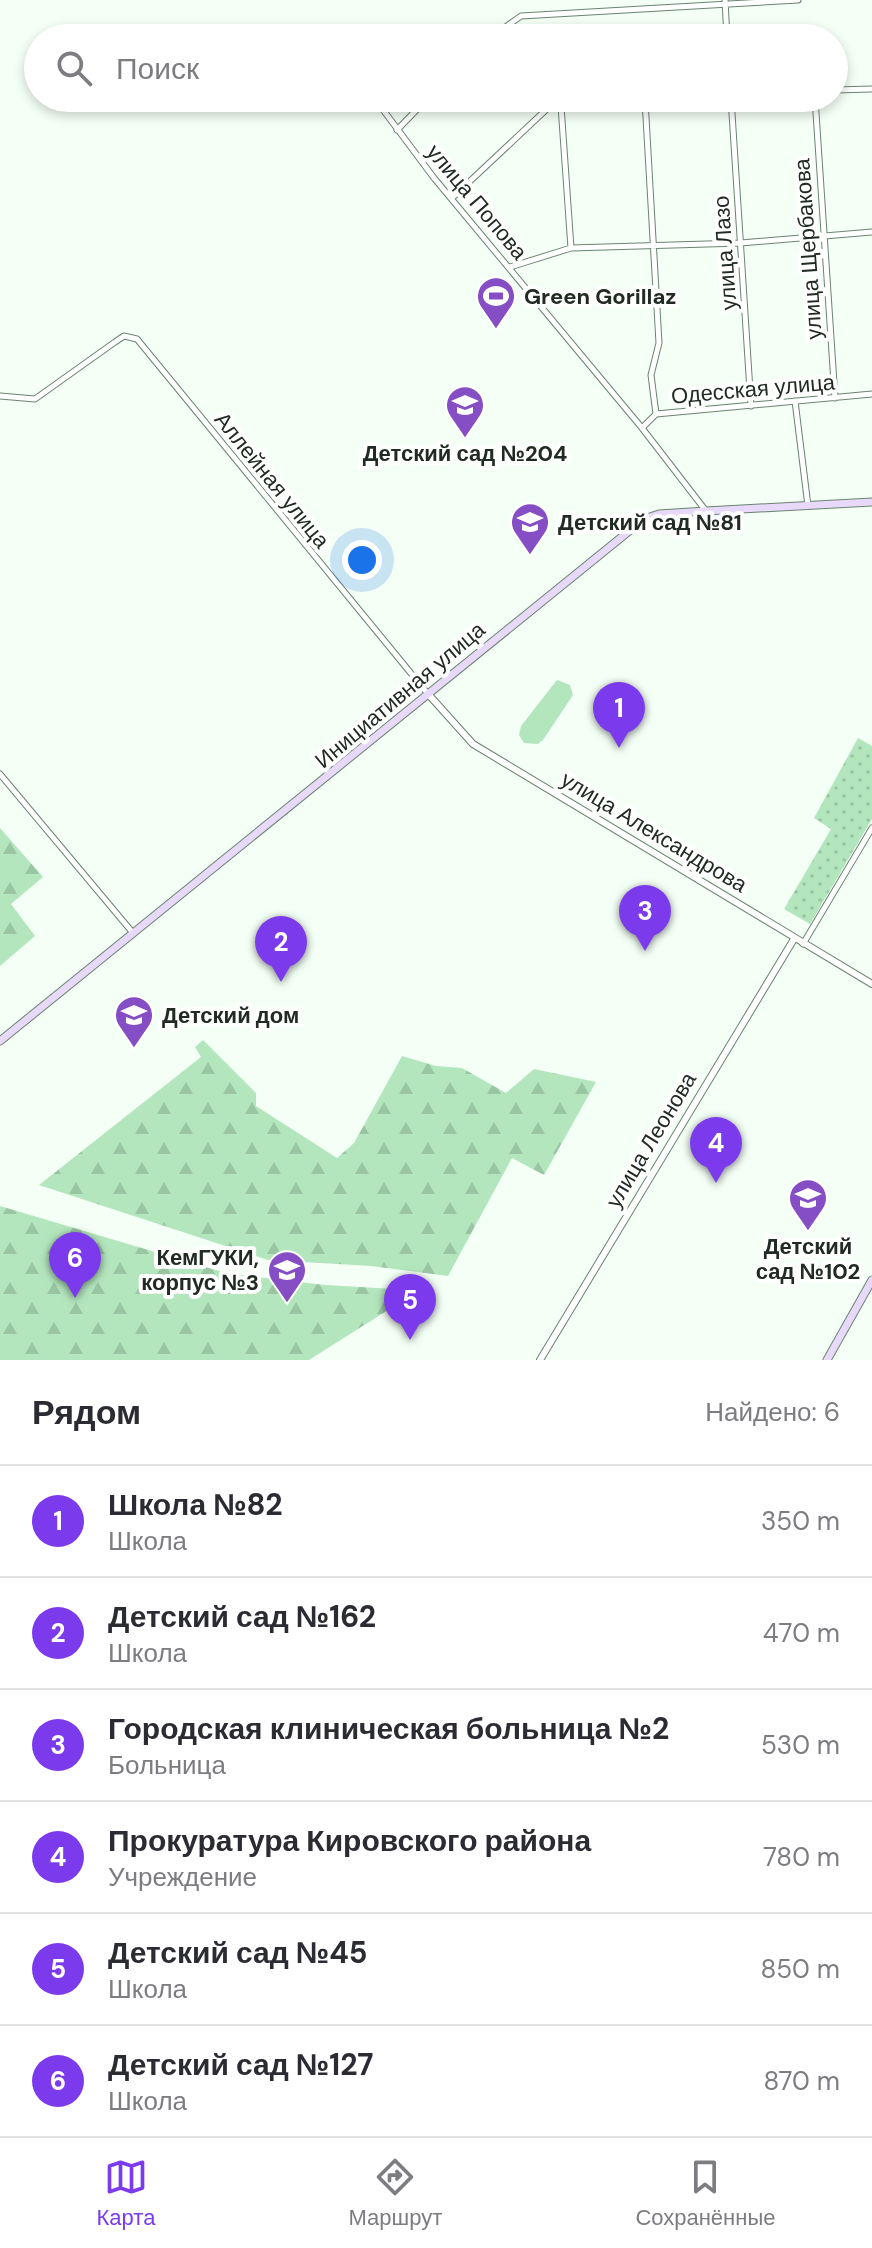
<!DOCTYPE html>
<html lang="ru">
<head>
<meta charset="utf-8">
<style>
	:root { --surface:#fff; --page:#f2f2f3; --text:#2b2b33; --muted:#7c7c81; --line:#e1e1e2; --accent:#7c3aed }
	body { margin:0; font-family:"DM Sans",sans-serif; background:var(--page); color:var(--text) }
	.you { position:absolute; left:362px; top:560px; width:28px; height:28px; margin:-20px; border:6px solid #fff; border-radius:50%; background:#1a73e8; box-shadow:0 0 0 12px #1a73e833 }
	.badge { display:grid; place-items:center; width:52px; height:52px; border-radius:50%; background:var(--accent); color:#fff; font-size:26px; font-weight:700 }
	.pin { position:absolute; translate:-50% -66px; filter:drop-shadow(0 2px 4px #0008) }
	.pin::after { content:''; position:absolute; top:42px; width:28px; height:24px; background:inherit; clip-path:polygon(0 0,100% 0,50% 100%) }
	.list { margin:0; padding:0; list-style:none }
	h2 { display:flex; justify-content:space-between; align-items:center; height:104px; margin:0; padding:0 32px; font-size:34px }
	h2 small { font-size:26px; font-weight:400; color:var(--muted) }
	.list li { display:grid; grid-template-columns:52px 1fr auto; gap:24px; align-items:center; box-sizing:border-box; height:112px; padding:0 32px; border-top:2px solid var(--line) }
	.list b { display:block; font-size:30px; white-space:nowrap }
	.list p { margin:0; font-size:26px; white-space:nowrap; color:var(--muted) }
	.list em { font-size:26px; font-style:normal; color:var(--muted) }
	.icon { flex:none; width:44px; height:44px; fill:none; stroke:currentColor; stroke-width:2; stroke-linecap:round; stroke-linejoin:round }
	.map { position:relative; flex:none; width:872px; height:1360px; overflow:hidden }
	.search { position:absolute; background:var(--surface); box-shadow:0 4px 12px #0003; left:24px; right:24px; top:24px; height:88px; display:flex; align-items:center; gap:20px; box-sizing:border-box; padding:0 28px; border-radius:44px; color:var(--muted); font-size:30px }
	.sheet { height:776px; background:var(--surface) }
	nav { display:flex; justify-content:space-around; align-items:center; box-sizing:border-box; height:112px; border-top:2px solid var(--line); background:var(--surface); font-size:22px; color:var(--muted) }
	nav a { display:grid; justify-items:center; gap:4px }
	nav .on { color:var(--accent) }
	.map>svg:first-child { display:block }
</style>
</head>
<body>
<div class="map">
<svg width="872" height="1360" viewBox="0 0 872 1360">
	<defs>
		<pattern id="forest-firs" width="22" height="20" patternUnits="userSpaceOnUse" patternTransform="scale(2)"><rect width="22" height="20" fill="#b4e6be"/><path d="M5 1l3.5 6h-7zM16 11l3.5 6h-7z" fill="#9ac5a3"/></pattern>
		<pattern id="park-dots" width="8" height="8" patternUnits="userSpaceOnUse" patternTransform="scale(2)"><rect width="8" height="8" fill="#b4e6be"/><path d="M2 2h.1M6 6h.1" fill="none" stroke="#9ac5a3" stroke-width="1.8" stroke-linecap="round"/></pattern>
	</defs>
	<rect width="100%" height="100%" fill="#f4fff6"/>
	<!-- grass -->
	<path fill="#b4e6be" d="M 557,680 L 570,685 L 573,695 L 543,740 L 538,744 L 524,743 L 519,735 L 521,726 Z"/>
	<!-- forest -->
	<path fill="url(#forest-firs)" d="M 0,828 L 43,877 L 11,904 L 35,936 L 0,966 Z
		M 203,1040 L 256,1093 L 256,1106 L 337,1158 L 354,1143 L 402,1056 L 436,1066 L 462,1068 L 506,1093 L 534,1069 L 596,1082 L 544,1175 L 512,1158 L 448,1276 L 371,1266 L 268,1260 L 39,1185 L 201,1057 L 195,1047 Z
		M 0,1206 L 226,1273 L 325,1285 L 413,1290 L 396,1305 L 309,1360 L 0,1360 Z"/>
	<!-- park -->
	<path fill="url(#park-dots)" d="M 858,738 L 872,746 L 872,819 L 810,924 L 784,909 L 831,829 L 814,818 Z"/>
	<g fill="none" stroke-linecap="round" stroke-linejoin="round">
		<!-- minor casing -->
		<g stroke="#6b8470" stroke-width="7">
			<path id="minor" d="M 725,0 L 727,38
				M 490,38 L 521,16 L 798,0
				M 834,90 L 872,89
				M 731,98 L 751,406
				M 815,98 L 835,398
				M 375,99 L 434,178 L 642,428 L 706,511
				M 645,100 L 659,343 L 651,375 L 656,414
				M 561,106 L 571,248
				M 397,130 L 428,98
				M 452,198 L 549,107 L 673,98
				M 510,267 L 571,248 L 741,243 L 872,232
				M 0,396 L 35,399 L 115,342 L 124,336 L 137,339 L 428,694
				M 795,401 L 808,506
				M 642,428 L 656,414 L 872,394
				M 0,774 L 133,933
				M 803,944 L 872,828"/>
		</g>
		<!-- tertiary casing -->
		<g stroke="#6b8470" stroke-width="8">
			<path id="tertiary" d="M 429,695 L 473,744 L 872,984
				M 540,1360 L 794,939"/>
		</g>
		<!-- secondary casing -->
		<g stroke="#6b8470" stroke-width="9">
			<path id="secondary" d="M 0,1041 L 644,519 L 659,514 L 706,511 L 872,502
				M 827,1360 L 872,1280"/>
		</g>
		<!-- minor -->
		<use href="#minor" stroke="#fff" stroke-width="5"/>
		<!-- tertiary -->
		<use href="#tertiary" stroke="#fff" stroke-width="6"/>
		<!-- secondary -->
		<use href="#secondary" stroke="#e8d9fb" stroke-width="7"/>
	</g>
	<!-- icons -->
	<defs>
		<g id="stadium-pin" transform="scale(2)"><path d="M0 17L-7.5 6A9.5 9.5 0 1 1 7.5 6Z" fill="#864ec5" stroke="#fff"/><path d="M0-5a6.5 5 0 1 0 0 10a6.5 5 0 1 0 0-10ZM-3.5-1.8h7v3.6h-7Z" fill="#fff"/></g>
		<g id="school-pin" transform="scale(2)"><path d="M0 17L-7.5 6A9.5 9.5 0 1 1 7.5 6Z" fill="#864ec5" stroke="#fff"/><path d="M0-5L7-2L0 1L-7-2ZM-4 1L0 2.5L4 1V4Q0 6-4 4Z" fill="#fff"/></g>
		<g id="university-pin" transform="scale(2)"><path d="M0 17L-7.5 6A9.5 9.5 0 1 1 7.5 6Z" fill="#864ec5" stroke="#fff"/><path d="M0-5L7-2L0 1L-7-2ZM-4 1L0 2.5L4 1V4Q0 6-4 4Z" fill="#fff"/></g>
	</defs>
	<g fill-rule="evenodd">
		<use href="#stadium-pin" x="496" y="296"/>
		<use href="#school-pin" x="465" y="405"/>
		<use href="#school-pin" x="530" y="522"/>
		<use href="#school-pin" x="134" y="1015"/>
		<use href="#school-pin" x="808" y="1198"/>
		<use href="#university-pin" x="287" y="1270"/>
	</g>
	<g text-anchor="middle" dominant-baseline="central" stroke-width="8" stroke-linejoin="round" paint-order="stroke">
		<!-- street labels -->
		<g font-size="22" fill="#212b23" stroke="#fff">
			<text transform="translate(477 202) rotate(50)">улица Попова</text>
			<text transform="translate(808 249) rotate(-94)">улица Щербакова</text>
			<text transform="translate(725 253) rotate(-94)">улица Лазо</text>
			<text transform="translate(753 389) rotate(-5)">Одесская улица</text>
			<text transform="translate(272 480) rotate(51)">Аллейная улица</text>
			<text transform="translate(400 695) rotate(-40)">Инициативная улица</text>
			<text transform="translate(654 832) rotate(31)">улица Александрова</text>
			<text transform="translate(651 1140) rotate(-59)">улица Леонова</text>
		</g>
		<!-- poi labels -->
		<g font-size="22" font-weight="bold" fill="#212b23" stroke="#fff" text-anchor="start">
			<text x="524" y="296">Green Gorillaz</text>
			<text x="465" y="453" text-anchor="middle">Детский сад №204</text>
			<text x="558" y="522">Детский сад №81</text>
			<text x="162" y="1015">Детский дом</text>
			<text x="808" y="1246" text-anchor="middle">Детский<tspan x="808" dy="25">сад №102</tspan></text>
			<text x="259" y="1257" text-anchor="end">КемГУКИ,<tspan x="259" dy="25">корпус №3</tspan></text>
		</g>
	</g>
</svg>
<div class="you"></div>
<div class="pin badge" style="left:619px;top:748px">1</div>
<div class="pin badge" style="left:281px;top:982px">2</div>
<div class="pin badge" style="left:645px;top:951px">3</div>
<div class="pin badge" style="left:716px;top:1183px">4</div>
<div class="pin badge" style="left:410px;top:1340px">5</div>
<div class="pin badge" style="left:75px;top:1298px">6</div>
<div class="search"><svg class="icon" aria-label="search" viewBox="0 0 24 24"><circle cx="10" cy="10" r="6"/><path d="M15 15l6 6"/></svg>Поиск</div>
</div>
<section class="sheet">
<h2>Рядом<small>Найдено: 6</small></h2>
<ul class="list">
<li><span class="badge">1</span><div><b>Школа №82</b><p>Школа</p></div><em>350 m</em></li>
<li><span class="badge">2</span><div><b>Детский сад №162</b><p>Школа</p></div><em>470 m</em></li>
<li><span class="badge">3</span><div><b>Городская клиническая больница №2</b><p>Больница</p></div><em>530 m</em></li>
<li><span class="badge">4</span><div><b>Прокуратура Кировского района</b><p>Учреждение</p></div><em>780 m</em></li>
<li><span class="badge">5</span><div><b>Детский сад №45</b><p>Школа</p></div><em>850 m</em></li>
<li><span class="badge">6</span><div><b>Детский сад №127</b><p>Школа</p></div><em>870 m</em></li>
</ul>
</section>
<nav>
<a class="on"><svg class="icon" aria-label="map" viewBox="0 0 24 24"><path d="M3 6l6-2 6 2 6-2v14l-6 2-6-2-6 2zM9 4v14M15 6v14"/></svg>Карта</a>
<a><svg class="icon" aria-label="directions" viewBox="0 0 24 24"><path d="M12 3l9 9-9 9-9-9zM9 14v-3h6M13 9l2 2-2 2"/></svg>Маршрут</a>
<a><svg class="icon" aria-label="saved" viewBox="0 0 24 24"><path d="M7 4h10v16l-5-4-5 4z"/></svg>Сохранённые</a>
</nav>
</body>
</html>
